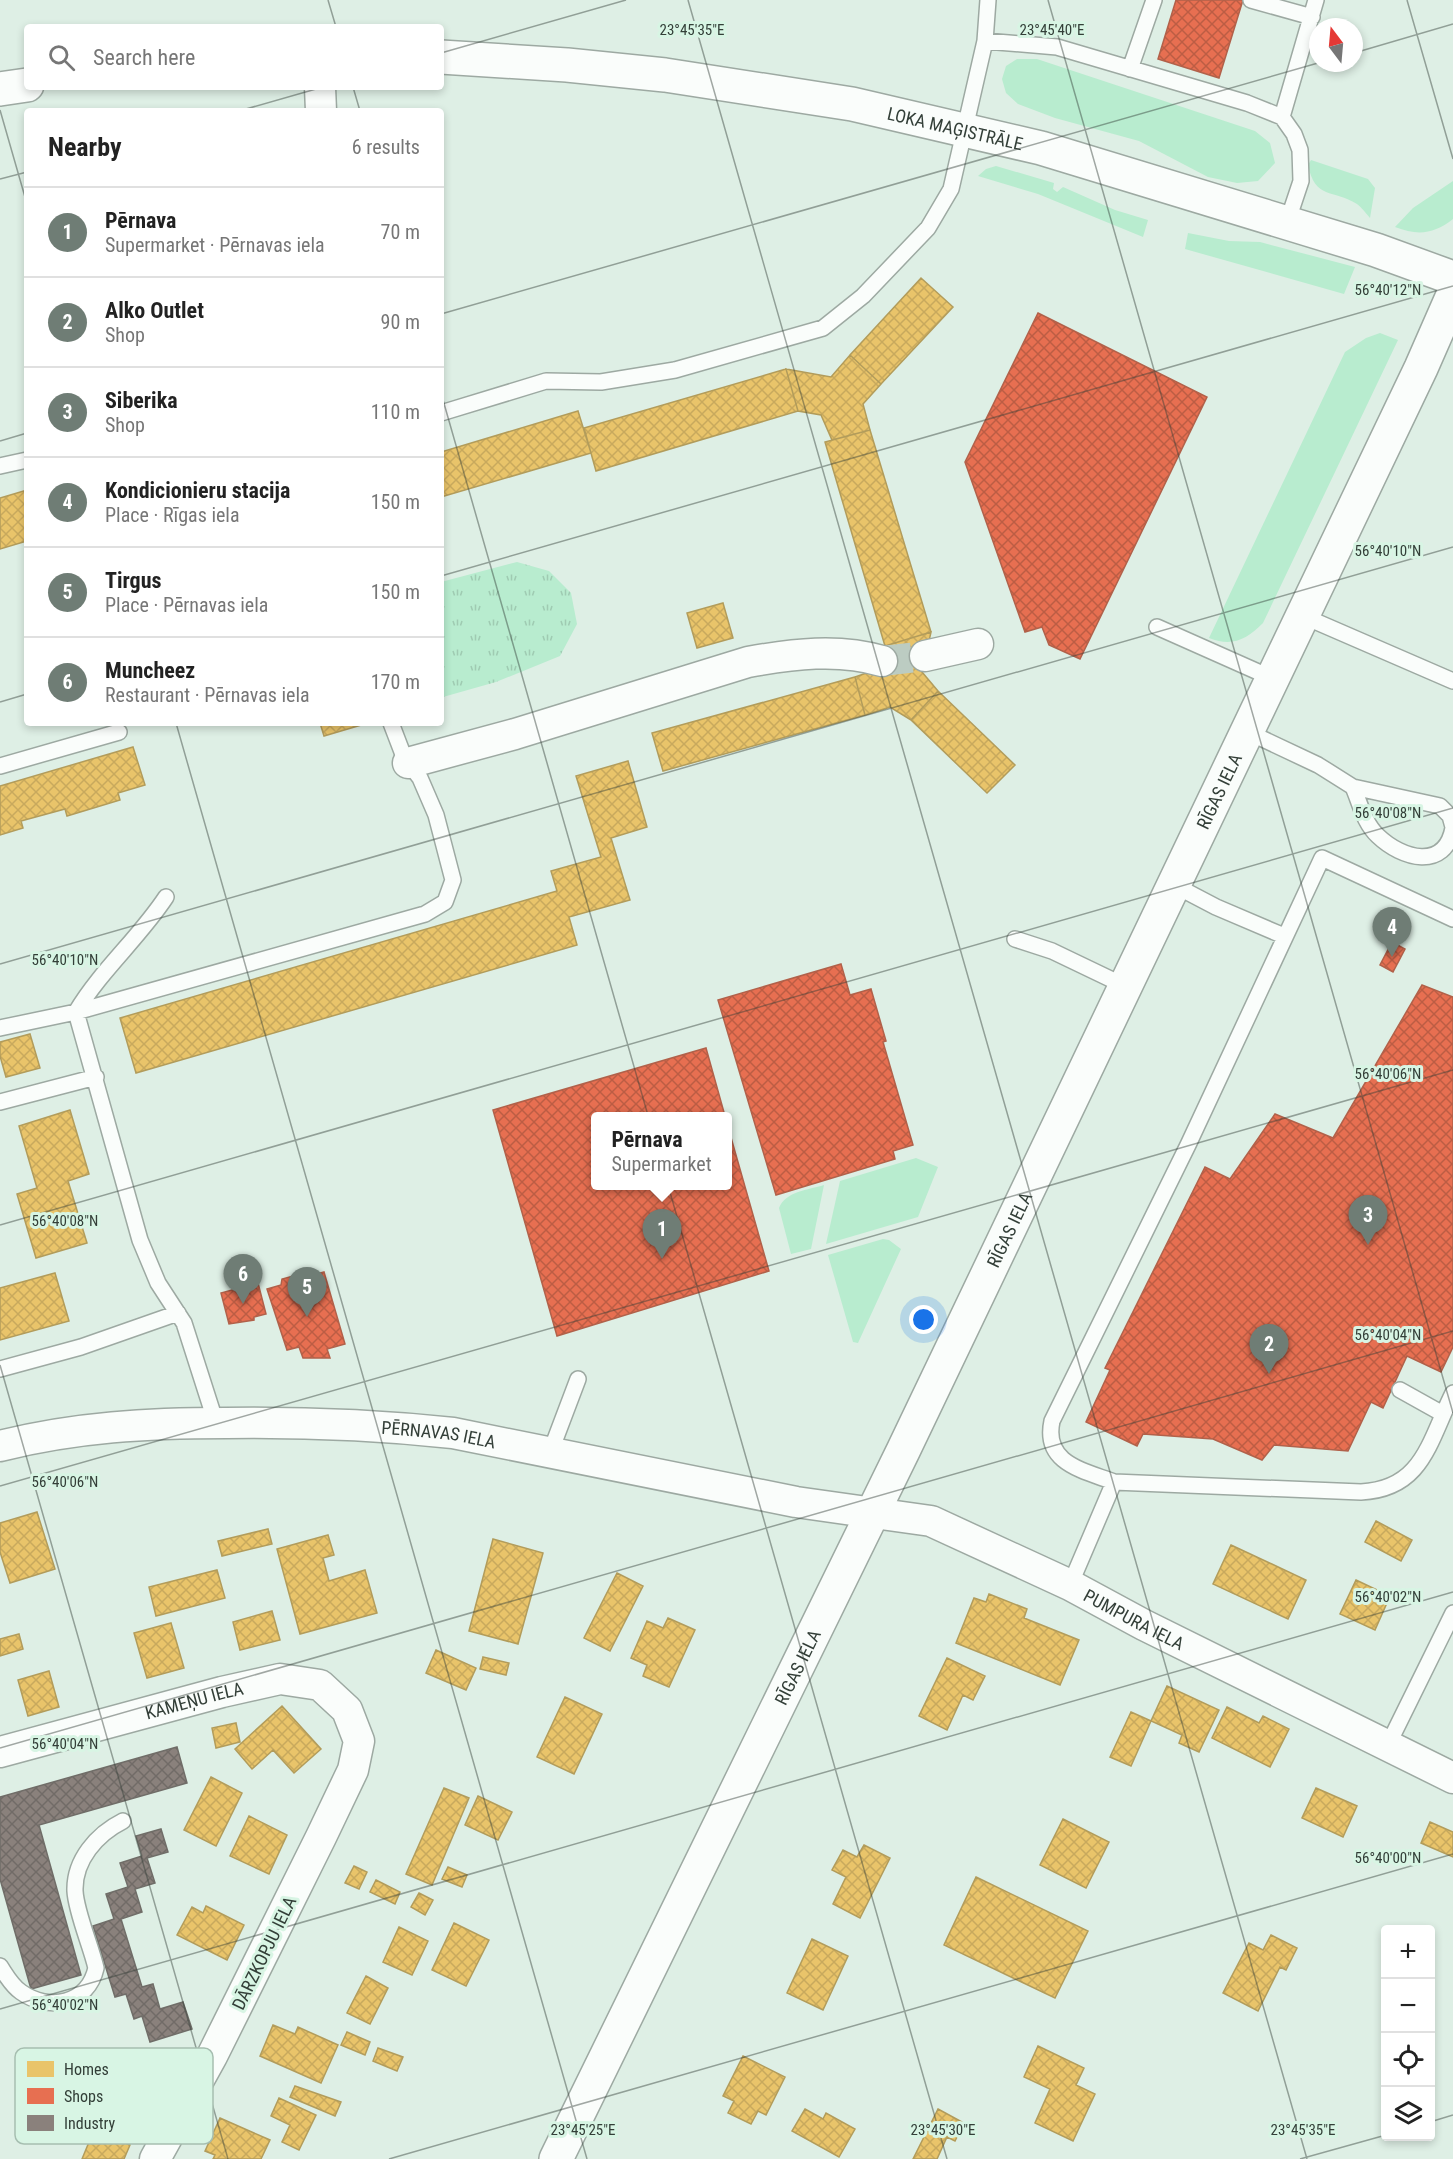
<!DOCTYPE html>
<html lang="en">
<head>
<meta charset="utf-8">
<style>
	:root { --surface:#fff; --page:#f2f2f2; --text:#222; --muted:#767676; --line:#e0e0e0; --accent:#6f7d75 }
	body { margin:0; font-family:"Roboto Condensed",sans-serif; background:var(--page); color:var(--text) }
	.controls { position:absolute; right:18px; bottom:18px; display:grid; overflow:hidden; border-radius:6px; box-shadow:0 3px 9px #0003 }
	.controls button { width:54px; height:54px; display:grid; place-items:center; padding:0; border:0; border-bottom:2px solid var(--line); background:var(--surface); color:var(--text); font:30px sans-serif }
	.compass { position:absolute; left:1309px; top:18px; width:54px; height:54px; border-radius:50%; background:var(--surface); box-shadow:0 3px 9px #0003; rotate:344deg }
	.you { position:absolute; left:924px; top:1320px; width:21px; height:21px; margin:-15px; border:4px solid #fff; border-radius:50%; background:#1a73e8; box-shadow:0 0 0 9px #1a73e833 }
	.badge { display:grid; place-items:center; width:39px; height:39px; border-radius:50%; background:var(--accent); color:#fff; font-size:20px; font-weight:700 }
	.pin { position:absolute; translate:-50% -50px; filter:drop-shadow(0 2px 3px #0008) }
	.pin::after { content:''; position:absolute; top:32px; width:21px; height:18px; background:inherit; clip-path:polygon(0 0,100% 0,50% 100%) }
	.popup { position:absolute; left:591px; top:1112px; width:141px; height:78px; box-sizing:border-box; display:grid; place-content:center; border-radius:6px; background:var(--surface); filter:drop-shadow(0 2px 4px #0005); font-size:20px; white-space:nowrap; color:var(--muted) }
	.popup b { font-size:22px; color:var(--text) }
	.popup::after { content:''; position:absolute; left:50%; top:100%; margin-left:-12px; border:12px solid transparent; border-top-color:var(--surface) }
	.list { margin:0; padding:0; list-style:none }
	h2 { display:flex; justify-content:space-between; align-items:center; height:78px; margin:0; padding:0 24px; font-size:26px }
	h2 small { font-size:20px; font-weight:400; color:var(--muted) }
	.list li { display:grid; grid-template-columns:39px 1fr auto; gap:18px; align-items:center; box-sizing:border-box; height:90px; padding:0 24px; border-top:2px solid var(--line) }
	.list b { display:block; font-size:22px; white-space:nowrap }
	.list p { margin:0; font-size:20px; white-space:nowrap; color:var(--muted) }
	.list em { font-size:20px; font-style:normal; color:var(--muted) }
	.icon { flex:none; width:33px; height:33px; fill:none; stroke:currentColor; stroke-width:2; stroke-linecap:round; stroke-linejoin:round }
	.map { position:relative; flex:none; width:1453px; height:2159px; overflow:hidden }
	.search { position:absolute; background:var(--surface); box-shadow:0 3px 9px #0003; left:24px; top:24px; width:420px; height:66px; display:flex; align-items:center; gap:15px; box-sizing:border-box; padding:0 21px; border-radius:6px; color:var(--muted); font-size:22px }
	.panel { position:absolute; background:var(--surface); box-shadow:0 3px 9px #0003; left:24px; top:108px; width:420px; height:618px; border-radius:6px }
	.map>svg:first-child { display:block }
</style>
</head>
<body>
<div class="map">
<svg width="1453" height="2159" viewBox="0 0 1453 2159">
	<defs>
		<pattern id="park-tufts" width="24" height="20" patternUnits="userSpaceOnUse" patternTransform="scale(1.5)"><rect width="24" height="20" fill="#b8eccf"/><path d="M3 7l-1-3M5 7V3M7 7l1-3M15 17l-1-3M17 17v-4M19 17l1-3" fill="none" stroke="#9fcbb2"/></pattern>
		<pattern id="homes-cross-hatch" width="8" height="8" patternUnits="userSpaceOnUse" patternTransform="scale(1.5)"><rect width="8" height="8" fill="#e9c46a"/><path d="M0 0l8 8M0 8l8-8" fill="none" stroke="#c8a95d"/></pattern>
		<pattern id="shops-cross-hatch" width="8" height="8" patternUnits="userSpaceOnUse" patternTransform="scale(1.5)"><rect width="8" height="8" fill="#e76f51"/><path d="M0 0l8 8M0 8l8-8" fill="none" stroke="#bc5d44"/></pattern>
		<pattern id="industry-cross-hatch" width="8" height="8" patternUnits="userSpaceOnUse" patternTransform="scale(1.5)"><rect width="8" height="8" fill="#8a817c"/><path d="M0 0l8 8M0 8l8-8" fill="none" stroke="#716b67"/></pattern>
	</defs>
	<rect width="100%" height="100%" fill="#deefe5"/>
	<!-- green -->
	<path fill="#b8eccf" d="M 1017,59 L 1037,59 L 1255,131 L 1270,143 L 1275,163 L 1258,181 L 1237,183 L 1208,177 L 1139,141 L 1055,118 L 1018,104 L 1006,93 L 1002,79 L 1006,66 Z
		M 1311,160 L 1368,179 L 1375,188 L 1370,218 C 1366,213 1361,207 1357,204 C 1333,189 1315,200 1308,165 Z
		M 996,166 L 1054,183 L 1053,189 L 1057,192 L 1063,187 L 1115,210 L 1148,220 L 1143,237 L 1038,194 L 978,176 L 986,169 Z
		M 1453,181 L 1453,219 C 1434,234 1418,236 1395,227 L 1413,208 Z
		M 1188,233 L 1229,241 L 1260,242 L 1355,267 L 1344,294 L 1185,249 Z
		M 1380,333 L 1398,340 L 1263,623 C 1246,640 1232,647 1209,638 L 1345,352 L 1366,338 Z
		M 916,1158 L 938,1167 L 918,1217 L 826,1244 L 840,1181 Z
		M 824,1185 L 811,1249 L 791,1254 L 779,1208 C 786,1191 808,1190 824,1185 Z
		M 883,1239 L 889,1240 L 901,1249 L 858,1343 L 853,1342 L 828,1255 Z"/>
	<!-- park -->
	<path fill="url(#park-tufts)" d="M 517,562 L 549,571 L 571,593 L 577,624 L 560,656 L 496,682 L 443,697 L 441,582 Z"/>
	<!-- homes -->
	<path fill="url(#homes-cross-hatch)" stroke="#b29c5b" stroke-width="1.5" d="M 921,278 L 953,307 L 881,384 L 850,355 Z
		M 850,355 L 881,384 L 863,404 L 870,430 L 832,440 L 821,415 L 798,411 L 786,369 L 831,377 Z
		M 786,369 L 798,411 L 596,471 L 584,428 Z
		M 578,411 L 591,453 L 441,497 L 441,452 Z
		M 870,430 L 931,632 L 885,646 L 825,442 Z
		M 27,490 L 27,541 L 0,549 L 0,498 Z
		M 723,603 L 733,638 L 697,648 L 687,613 Z
		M 931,632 L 922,672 L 938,691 L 911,720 L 890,707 L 865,715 L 855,677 L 881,668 L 885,646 Z
		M 855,677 L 865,715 L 663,771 L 652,733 Z
		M 938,691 L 1015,765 L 987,793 L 911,720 Z
		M 320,723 L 368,723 L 324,736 Z
		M 133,747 L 145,785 L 118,793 L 120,800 L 67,816 L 65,809 L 21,821 L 23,828 L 0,835 L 0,786 Z
		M 628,761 L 647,827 L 611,838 L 630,900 L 569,917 L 577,945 L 136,1073 L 120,1018 L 557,891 L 551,871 L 601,857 L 576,776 Z
		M 30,1034 L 40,1068 L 6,1077 L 0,1056 L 0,1042 Z
		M 70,1110 L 89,1174 L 68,1181 L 87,1243 L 36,1258 L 17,1194 L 37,1188 L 19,1126 Z
		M 55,1273 L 69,1321 L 0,1340 L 0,1288 Z
		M 37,1512 L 55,1569 L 10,1583 L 0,1552 L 0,1523 Z
		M 1376,1521 L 1412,1540 L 1401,1561 L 1365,1542 Z
		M 268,1529 L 272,1544 L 222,1556 L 218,1541 Z
		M 328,1535 L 334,1555 L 323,1558 L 329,1581 L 365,1570 L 377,1613 L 300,1634 L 277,1549 Z
		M 493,1539 L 543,1553 L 518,1644 L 469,1631 Z
		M 1231,1545 L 1306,1580 L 1288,1619 L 1213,1584 Z
		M 217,1570 L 225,1598 L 156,1616 L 149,1587 Z
		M 617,1573 L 643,1586 L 610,1651 L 584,1638 Z
		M 1356,1580 L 1390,1596 L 1375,1630 L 1340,1614 Z
		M 989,1594 L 1027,1609 L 1024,1618 L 1079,1640 L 1060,1685 L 956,1643 L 974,1598 L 986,1602 Z
		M 272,1611 L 280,1640 L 240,1650 L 233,1622 Z
		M 668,1618 L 695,1630 L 669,1687 L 643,1676 L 647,1665 L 631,1658 L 647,1621 L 663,1628 Z
		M 171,1623 L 184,1668 L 147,1678 L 134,1633 Z
		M 19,1634 L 23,1649 L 0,1656 L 0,1639 Z
		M 436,1650 L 476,1668 L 466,1690 L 426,1673 Z
		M 483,1657 L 509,1663 L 506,1675 L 480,1669 Z
		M 947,1658 L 985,1676 L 973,1700 L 963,1695 L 947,1730 L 919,1716 Z
		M 49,1671 L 59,1707 L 28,1716 L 18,1680 Z
		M 1167,1686 L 1219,1710 L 1199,1752 L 1179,1743 L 1182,1735 L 1151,1721 Z
		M 565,1697 L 602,1714 L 574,1774 L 537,1757 Z
		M 282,1706 L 321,1749 L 294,1773 L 273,1750 L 252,1769 L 235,1749 Z
		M 1227,1707 L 1259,1723 L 1263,1716 L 1289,1729 L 1270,1767 L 1212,1738 Z
		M 1131,1712 L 1151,1721 L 1131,1766 L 1110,1757 Z
		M 236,1723 L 240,1742 L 216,1748 L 212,1728 Z
		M 211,1777 L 242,1793 L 216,1846 L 184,1830 Z
		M 444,1788 L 469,1798 L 432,1885 L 406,1874 Z
		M 1316,1788 L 1357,1806 L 1343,1837 L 1302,1818 Z
		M 478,1796 L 512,1812 L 498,1840 L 465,1825 Z
		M 249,1816 L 287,1835 L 269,1874 L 230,1856 Z
		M 1063,1819 L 1109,1842 L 1086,1888 L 1040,1865 Z
		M 1430,1822 L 1453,1832 L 1453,1857 L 1421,1843 Z
		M 864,1845 L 890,1858 L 860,1918 L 833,1904 L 846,1877 L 832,1870 L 843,1850 L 857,1857 Z
		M 354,1866 L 367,1872 L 359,1889 L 345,1883 Z
		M 448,1867 L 467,1875 L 462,1887 L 442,1879 Z
		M 976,1877 L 1088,1931 L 1055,1998 L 944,1945 Z
		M 376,1880 L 400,1892 L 395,1904 L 370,1892 Z
		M 419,1893 L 433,1900 L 425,1915 L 411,1907 Z
		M 206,1906 L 244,1925 L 227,1960 L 177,1935 L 192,1907 L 203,1913 Z
		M 454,1923 L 489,1940 L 466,1986 L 432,1970 Z
		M 399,1927 L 428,1941 L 412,1975 L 383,1962 Z
		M 1271,1935 L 1297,1948 L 1286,1970 L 1280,1967 L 1258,2011 L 1223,1993 L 1249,1943 L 1263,1950 Z
		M 812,1939 L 848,1956 L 823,2010 L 787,1993 Z
		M 366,1976 L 388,1988 L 370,2024 L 347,2013 Z
		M 273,2025 L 295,2034 L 298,2027 L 338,2045 L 321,2083 L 260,2056 Z
		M 347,2032 L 370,2042 L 365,2055 L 341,2045 Z
		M 1038,2046 L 1084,2068 L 1076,2085 L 1095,2094 L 1073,2141 L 1035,2123 L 1050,2089 L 1024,2077 Z
		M 378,2048 L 403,2057 L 397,2071 L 373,2061 Z
		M 111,2055 L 155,2075 L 136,2117 L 91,2095 Z
		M 743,2056 L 785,2077 L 766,2115 L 758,2111 L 751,2124 L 728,2113 L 734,2101 L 723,2096 Z
		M 51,2063 L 76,2073 L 58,2118 L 19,2102 L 30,2075 L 44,2081 Z
		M 295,2086 L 341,2102 L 335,2116 L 290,2097 Z
		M 279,2098 L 316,2115 L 299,2150 L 282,2142 L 290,2125 L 271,2116 Z
		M 805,2109 L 823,2119 L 826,2113 L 855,2129 L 839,2157 L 792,2131 Z
		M 938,2109 L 964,2123 L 955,2141 L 947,2137 L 937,2159 L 913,2159 Z
		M 220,2118 L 270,2140 L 261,2159 L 213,2159 L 215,2155 L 205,2151 Z
		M 94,2130 L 130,2145 L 124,2159 L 82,2159 Z"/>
	<!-- shops -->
	<path fill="url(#shops-cross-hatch)" stroke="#b1614a" stroke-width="1.5" d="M 1176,0 L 1243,0 L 1219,78 L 1158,59 Z
		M 1038,313 L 1207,397 L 1080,659 L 1049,645 L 1042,627 L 1025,632 L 965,462 Z
		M 1392,942 L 1405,949 L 1393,972 L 1380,965 Z
		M 841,964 L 850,995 L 871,989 L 886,1041 L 883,1042 L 913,1145 L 893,1151 L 895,1159 L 776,1195 L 718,1000 Z
		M 1422,985 L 1453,997 L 1453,1347 L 1441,1372 L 1407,1356 L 1383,1408 L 1371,1402 L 1348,1451 L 1274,1445 L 1262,1460 L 1213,1439 L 1143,1434 L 1137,1446 L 1086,1422 L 1110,1370 L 1105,1368 L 1205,1167 L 1230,1179 L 1275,1114 L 1333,1138 Z
		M 706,1048 L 725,1116 L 596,1116 L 596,1186 L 728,1186 L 728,1127 L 769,1271 L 557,1336 L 493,1110 Z
		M 324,1272 L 345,1344 L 327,1349 L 330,1358 L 303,1358 L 299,1347 L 287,1350 L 267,1289 L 281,1285 L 282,1279 L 293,1276 L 296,1280 Z
		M 258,1283 L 266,1314 L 254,1317 L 254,1320 L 229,1324 L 221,1293 Z"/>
	<!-- industry -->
	<path fill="url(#industry-cross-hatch)" stroke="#706d68" stroke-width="1.5" d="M 177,1747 L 187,1783 L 39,1825 L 81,1975 L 31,1989 L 0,1879 L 0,1797 Z
		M 161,1829 L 168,1852 L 147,1858 L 155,1883 L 135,1889 L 142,1912 L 121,1919 L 142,1987 L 153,1984 L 160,2009 L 183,2002 L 192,2029 L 150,2042 L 142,2016 L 134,2019 L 126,1994 L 115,1997 L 93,1926 L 114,1919 L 106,1894 L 128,1887 L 120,1863 L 142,1856 L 136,1836 Z"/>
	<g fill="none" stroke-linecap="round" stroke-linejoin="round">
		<!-- minor-tunnel -->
		<path stroke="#bcccc2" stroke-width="30" stroke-dasharray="30 15" stroke-linecap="butt" d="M 882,661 L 925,656"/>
		<!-- service casing -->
		<g stroke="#9da9a2" stroke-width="18">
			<path id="service" d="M 1251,0 L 1312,17
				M 985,41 L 1057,47 L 1247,103 L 1282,117 L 1294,134 L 1300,150 L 1301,181 L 1287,223
				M 1130,69 L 1154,0
				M 1282,117 L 1316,0
				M 441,413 L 546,381 L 601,382 L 675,370 L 823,328 L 863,296 L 928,228 L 951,189 L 985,41 L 988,0
				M 0,466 L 27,460
				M 1303,616 L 1453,681
				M 1157,627 L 1274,679
				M 1248,732 L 1318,765 L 1353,787 L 1440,806 L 1450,816 L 1453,827
				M 0,766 L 119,732
				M 1353,787 C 1360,803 1364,823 1378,836 C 1402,859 1445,871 1453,828
				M 1174,885 L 1216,907 L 1284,936
				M 1015,939 L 1052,951 L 1125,986
				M 0,1028 L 76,1012 C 101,970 139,938 166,897
				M 0,1102 L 96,1077
				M 0,1369 L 81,1347 L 178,1313
				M 1400,1390 L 1443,1414
				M 216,1423 L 184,1323 L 158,1283 L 140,1240 L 76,1012 L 425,914 L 445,902 L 453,880 L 436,815 L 420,778 L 404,757 L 391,723
				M 550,1453 L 578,1379
				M 1114,1482 L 1361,1492 C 1423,1489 1429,1441 1453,1393
				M 1070,1585 L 1114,1482 C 1082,1470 1043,1463 1052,1421 L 1188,1145 L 1322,858 L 1453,919
				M 1387,1747 L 1453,1613
				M 0,1966 C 6,1975 11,1985 21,1992 C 49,2012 88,2004 96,1968 C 91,1946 76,1912 75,1891 C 74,1860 97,1834 123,1821"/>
		</g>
		<!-- minor casing -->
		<g stroke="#9da9a2" stroke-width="33">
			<g id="minor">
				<path d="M 320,87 L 321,111"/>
				<path d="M 925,656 L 978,644"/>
				<path d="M 408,763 L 515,734 L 748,662 C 793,654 838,648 882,661"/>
				<path id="s1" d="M 0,1446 C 75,1427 149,1423 226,1423 C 302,1422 377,1425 453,1433 L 796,1502 L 931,1521 L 1070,1585 L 1144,1625 L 1453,1778"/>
				<path id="s2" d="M 0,1752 L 222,1692 L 280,1679 L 320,1685 L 347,1710 L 359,1741 L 353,1770 L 321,1837 L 212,2056 L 155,2159"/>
			</g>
		</g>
		<!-- primary casing -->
		<g stroke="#9da9a2" stroke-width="36">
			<g id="primary">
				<path id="s3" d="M 441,57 L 567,65 L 665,75 L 852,104 L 1041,148 L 1376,250 L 1453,278"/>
				<path d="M 0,89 L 27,85"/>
				<path id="s4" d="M 556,2159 L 903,1451 L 1421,368 L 1453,295"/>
			</g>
		</g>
		<!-- service -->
		<use href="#service" stroke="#fafdfb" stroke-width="15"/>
		<!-- minor -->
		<use href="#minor" stroke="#fafdfb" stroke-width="30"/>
		<!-- primary -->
		<use href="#primary" stroke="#fafdfb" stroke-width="33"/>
	</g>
	<!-- ticks -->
	<path fill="none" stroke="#333f38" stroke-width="1.5" stroke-opacity="0.45" d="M 328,0 L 336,27M 688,0 L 1307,2159M 1048,0 L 1453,1413M 1407,0 L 1453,159M 441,53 L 626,0M 1354,53 L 1453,24M 353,87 L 360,111M 0,110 L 27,204M 239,111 L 323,87M 0,179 L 27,172M 441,314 L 1318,63M 441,393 L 947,2159M 0,441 L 27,433M 441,576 L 1453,286M 0,702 L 27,694M 176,723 L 587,2159M 0,964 L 1453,547M 0,1225 L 1453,808M 0,1365 L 228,2159M 0,1486 L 1453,1070M 0,1748 L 1453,1331M 0,2009 L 1453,1592M 1430,2122 L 1453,2115M 389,2159 L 1453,1854M 1300,2159 L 1386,2135"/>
	<g text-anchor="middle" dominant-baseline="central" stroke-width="6" stroke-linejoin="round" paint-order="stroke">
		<!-- street labels -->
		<g font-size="18" fill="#333f38" stroke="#d8f5e4">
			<text stroke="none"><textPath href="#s3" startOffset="520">LOKA MAĢISTRĀLE</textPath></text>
			<text stroke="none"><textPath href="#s4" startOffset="1520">RĪGAS IELA</textPath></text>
			<text stroke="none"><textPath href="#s4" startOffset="1034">RĪGAS IELA</textPath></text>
			<text stroke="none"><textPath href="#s1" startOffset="441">PĒRNAVAS IELA</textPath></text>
			<text stroke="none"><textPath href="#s1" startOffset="1167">PUMPURA IELA</textPath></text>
			<text stroke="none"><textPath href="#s4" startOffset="548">RĪGAS IELA</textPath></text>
			<text stroke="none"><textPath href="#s2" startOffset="201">KAMEŅU IELA</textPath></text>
			<text transform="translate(264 1953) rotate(-64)">DĀRZKOPJU IELA</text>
		</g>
	</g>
	<!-- legend -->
	<rect x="15" y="2048" width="198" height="96" rx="9" fill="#d8f5e4" stroke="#a6beb0" stroke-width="1.5"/>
	<rect x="27" y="2061" width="27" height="16" fill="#e9c46a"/>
	<rect x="27" y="2088" width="27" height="16" fill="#e76f51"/>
	<rect x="27" y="2115" width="27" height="16" fill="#8a817c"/>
	<g font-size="16" fill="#333f38">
		<text x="64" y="2075">Homes</text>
		<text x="64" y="2102">Shops</text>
		<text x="64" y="2129">Industry</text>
	</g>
	<g font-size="15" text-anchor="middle" fill="#333f38" stroke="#d8f5e4" stroke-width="6" stroke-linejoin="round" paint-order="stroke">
		<text x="692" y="35">23°45'35"E</text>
		<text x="1052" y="35">23°45'40"E</text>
		<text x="1388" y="295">56°40'12"N</text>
		<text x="1388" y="556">56°40'10"N</text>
		<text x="1388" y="818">56°40'08"N</text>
		<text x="65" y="965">56°40'10"N</text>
		<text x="1388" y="1079">56°40'06"N</text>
		<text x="65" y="1226">56°40'08"N</text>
		<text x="1388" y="1340">56°40'04"N</text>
		<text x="65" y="1487">56°40'06"N</text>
		<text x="1388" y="1602">56°40'02"N</text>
		<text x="65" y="1749">56°40'04"N</text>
		<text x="1388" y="1863">56°40'00"N</text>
		<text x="65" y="2010">56°40'02"N</text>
		<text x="583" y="2135">23°45'25"E</text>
		<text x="943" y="2135">23°45'30"E</text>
		<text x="1303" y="2135">23°45'35"E</text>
	</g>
</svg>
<div class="controls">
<button>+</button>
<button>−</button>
<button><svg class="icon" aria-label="locate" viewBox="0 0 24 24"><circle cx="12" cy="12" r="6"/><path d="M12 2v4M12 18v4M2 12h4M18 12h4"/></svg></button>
<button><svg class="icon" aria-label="layers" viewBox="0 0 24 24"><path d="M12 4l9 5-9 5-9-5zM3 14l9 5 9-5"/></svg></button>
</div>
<svg class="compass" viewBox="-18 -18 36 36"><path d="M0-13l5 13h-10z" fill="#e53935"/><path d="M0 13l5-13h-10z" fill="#767676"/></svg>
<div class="you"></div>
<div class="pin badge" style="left:662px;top:1259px">1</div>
<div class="popup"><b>Pērnava</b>Supermarket</div>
<div class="pin badge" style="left:1269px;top:1374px">2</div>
<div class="pin badge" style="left:1368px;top:1245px">3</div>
<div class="pin badge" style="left:1392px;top:957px">4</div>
<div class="pin badge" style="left:307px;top:1317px">5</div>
<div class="pin badge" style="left:243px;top:1304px">6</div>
<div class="search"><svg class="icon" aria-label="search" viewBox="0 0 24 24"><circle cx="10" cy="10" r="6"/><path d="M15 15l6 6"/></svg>Search here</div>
<section class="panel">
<h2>Nearby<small>6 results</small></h2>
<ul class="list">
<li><span class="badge">1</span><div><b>Pērnava</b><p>Supermarket · Pērnavas iela</p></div><em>70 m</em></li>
<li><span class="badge">2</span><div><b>Alko Outlet</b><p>Shop</p></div><em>90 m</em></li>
<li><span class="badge">3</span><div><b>Siberika</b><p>Shop</p></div><em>110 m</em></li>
<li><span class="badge">4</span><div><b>Kondicionieru stacija</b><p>Place · Rīgas iela</p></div><em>150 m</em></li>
<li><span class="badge">5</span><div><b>Tirgus</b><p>Place · Pērnavas iela</p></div><em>150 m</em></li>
<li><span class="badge">6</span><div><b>Muncheez</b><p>Restaurant · Pērnavas iela</p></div><em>170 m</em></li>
</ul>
</section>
</div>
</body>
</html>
